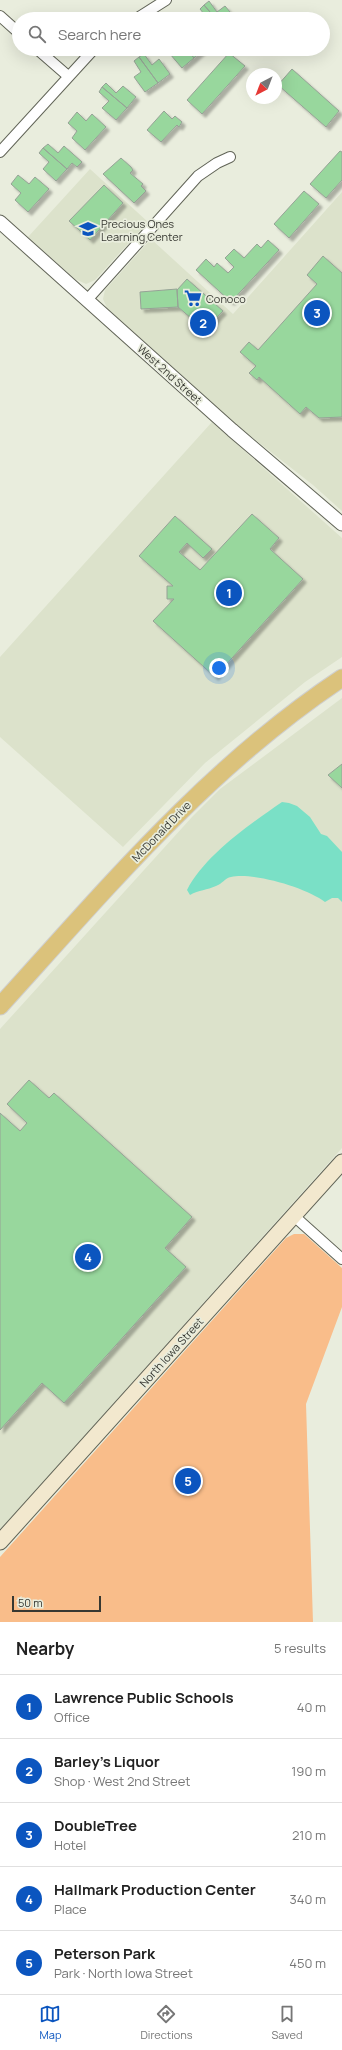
<!DOCTYPE html>
<html lang="en">
<head>
<meta charset="utf-8">
<style>
	:root { --surface:#fff; --page:#f2f2f2; --text:#222; --muted:#767676; --line:#e0e0e0; --accent:#0b55bf }
	body { margin:0; font-family:Manrope,sans-serif; background:var(--page); color:var(--text) }
	.compass { position:absolute; left:246px; top:68px; width:36px; height:36px; border-radius:50%; background:var(--surface); box-shadow:0 4px 16px #0002; rotate:222deg }
	.scale { position:absolute; left:12px; bottom:10px; width:89px; box-sizing:border-box; padding-left:4px; border:2px solid #373832; border-top:0; font-size:11px; line-height:14px; white-space:nowrap; color:#373832; -webkit-text-stroke:3px #e9eddd; paint-order:stroke }
	.you { position:absolute; left:219px; top:668px; width:14px; height:14px; margin:-10px; border:3px solid #fff; border-radius:50%; background:#1a73e8; box-shadow:0 0 0 6px #1a73e833 }
	.badge { display:grid; place-items:center; width:26px; height:26px; border-radius:50%; background:var(--accent); color:#fff; font-size:13px; font-weight:700 }
	.pin { position:absolute; translate:-50% -50%; border:2px solid #fff; box-shadow:0 1px 4px #0006 }
	.list { margin:0; padding:0; list-style:none }
	h2 { display:flex; justify-content:space-between; align-items:center; height:52px; margin:0; padding:0 16px; font-size:17px }
	h2 small { font-size:13px; font-weight:400; color:var(--muted) }
	.list li { display:grid; grid-template-columns:26px 1fr auto; gap:12px; align-items:center; box-sizing:border-box; height:64px; padding:0 16px; border-top:1px solid var(--line) }
	.list b { display:block; font-size:15px; white-space:nowrap }
	.list p { margin:0; font-size:13px; white-space:nowrap; color:var(--muted) }
	.list em { font-size:13px; font-style:normal; color:var(--muted) }
	.icon { flex:none; width:22px; height:22px; fill:none; stroke:currentColor; stroke-width:2; stroke-linecap:round; stroke-linejoin:round }
	.map { position:relative; flex:none; width:342px; height:1622px; overflow:hidden }
	.search { position:absolute; background:var(--surface); box-shadow:0 4px 16px #0002; left:12px; right:12px; top:12px; height:44px; display:flex; align-items:center; gap:10px; box-sizing:border-box; padding:0 14px; border-radius:22px; color:var(--muted); font-size:15px }
	.sheet { height:372px; background:var(--surface) }
	nav { display:flex; justify-content:space-around; align-items:center; box-sizing:border-box; height:56px; border-top:1px solid var(--line); background:var(--surface); font-size:11px; color:var(--muted) }
	nav a { display:grid; justify-items:center; gap:2px }
	nav .on { color:var(--accent) }
	.map>svg:first-child { display:block }
</style>
</head>
<body>
<div class="map">
<svg width="342" height="1622" viewBox="0 0 342 1622">
	<defs>
		<filter id="shadow"><feDropShadow dx="3.5" dy="3.5" stdDeviation="1" flood-color="#0004"/></filter>
	</defs>
	<rect width="100%" height="100%" fill="#e9eddd"/>
	<!-- built -->
	<path fill="#dce2cb" d="M 90,169 L 148,222 L 95,280 L 86,284 L 75,279 L 28,237 Z
		M 342,192 L 342,511 L 313,485 L 243,430 L 107,308 L 103,299 L 105,290 L 151,239 L 233,314 Z
		M 212,422 L 342,538 L 342,657 L 305,682 L 205,763 L 123,847 L 0,737 L 0,657 Z
		M 342,698 L 342,1148 L 0,1530 L 0,1029 L 192,817 L 220,789 Z"/>
	<!-- green -->
	<path fill="#f9bd8a" d="M 294,1234 L 304,1234 L 342,1268 L 342,1307 L 306,1404 L 313,1622 L 0,1622 L 0,1557 L 286,1238 Z"/>
	<!-- water -->
	<path fill="#7ae0c6" d="M 282,802 L 289,803 L 297,806 L 310,817 L 321,834 L 327,836 L 342,852 L 342,902 L 338,898 L 332,898 L 325,902 C 307,888 254,872 231,877 C 225,878 222,884 216,886 C 207,890 199,890 190,895 L 187,890 C 205,855 250,824 282,802 Z"/>
	<!-- building -->
	<path fill="#98d79d" stroke="#96a296" filter="url(#shadow)" d="M 209,1 L 217,12 L 225,6 L 236,19 L 216,19 L 204,5 Z
		M 204,5 L 216,19 L 208,19 L 200,9 Z
		M 176,49 L 186,49 L 194,58 L 182,68 L 170,54 Z
		M 186,49 L 204,49 L 194,58 Z
		M 229,53 L 245,66 L 202,114 L 187,100 Z
		M 144,54 L 152,65 L 159,59 L 170,74 L 158,83 L 139,57 Z
		M 139,57 L 158,83 L 145,92 L 134,77 L 141,72 L 134,61 Z
		M 292,69 L 339,111 L 326,127 L 278,85 Z
		M 106,83 L 116,93 L 123,86 L 136,97 L 127,108 L 102,87 Z
		M 102,87 L 127,108 L 116,120 L 102,108 L 109,101 L 99,92 Z
		M 164,111 L 172,119 L 175,116 L 182,122 L 179,127 L 177,125 L 161,142 L 147,130 Z
		M 77,112 L 86,121 L 92,114 L 106,127 L 85,150 L 72,138 L 77,131 L 68,123 Z
		M 48,144 L 58,153 L 64,146 L 82,162 L 77,167 L 72,163 L 67,169 L 43,148 Z
		M 43,148 L 67,169 L 56,181 L 43,169 L 49,162 L 39,153 Z
		M 340,151 L 342,152 L 342,180 L 326,198 L 310,184 Z
		M 121,158 L 131,167 L 133,170 L 130,173 L 143,184 L 141,186 L 146,191 L 134,203 L 103,174 Z
		M 18,175 L 29,184 L 35,177 L 49,189 L 28,212 L 15,200 L 21,193 L 11,184 Z
		M 104,185 L 123,203 L 90,240 L 69,221 Z
		M 304,191 L 319,204 L 289,238 L 274,224 Z
		M 268,240 L 279,250 L 231,302 L 196,270 L 206,259 L 214,267 L 217,263 L 228,273 L 234,267 L 225,258 L 234,249 L 244,258 L 257,244 L 261,248 Z
		M 323,256 L 342,273 L 342,417 L 319,418 L 306,407 L 300,414 L 259,377 L 257,380 L 249,373 L 256,366 L 240,352 L 249,342 L 258,350 L 317,284 L 307,275 Z
		M 187,279 L 223,311 L 205,330 L 178,307 L 177,290 Z
		M 177,289 L 178,307 L 141,309 L 140,292 Z
		M 252,514 L 279,538 L 270,549 L 303,579 L 215,677 L 153,621 L 174,599 L 167,599 L 167,586 L 173,586 L 139,556 L 175,516 L 212,549 L 203,558 L 187,543 L 179,552 L 200,570 Z
		M 342,764 L 342,788 L 328,775 Z
		M 29,1080 L 49,1098 L 54,1093 L 192,1217 L 165,1248 L 186,1267 L 64,1403 L 42,1383 L 0,1430 L 0,1113 L 20,1131 L 27,1123 L 7,1104 Z"/>
	<g fill="none" stroke-linecap="round" stroke-linejoin="round">
		<!-- minor casing -->
		<g stroke="#616457" stroke-width="12">
			<path id="minor" d="M 0,16 L 19,33
				M 136,19 L 166,0
				M 37,49 L 68,76
				M 0,152 L 94,49
				M 87,300 L 198,176 L 217,163 L 230,157
				M 294,1216 L 342,1259"/>
		</g>
		<!-- tertiary casing -->
		<g stroke="#616457" stroke-width="15">
			<path id="tertiary" d="M 0,222 L 232,430 L 342,524"/>
		</g>
		<!-- secondary casing -->
		<g stroke="#616457" stroke-width="17">
			<path id="secondary" d="M 0,1542 L 342,1162"/>
		</g>
		<!-- trunk casing -->
		<g stroke="#cfcfce" stroke-width="19">
			<path id="trunk" d="M 0,1006 C 106,889 209,766 342,678"/>
		</g>
		<!-- minor -->
		<use href="#minor" stroke="#fff" stroke-width="10"/>
		<!-- tertiary -->
		<use href="#tertiary" stroke="#fff" stroke-width="13"/>
		<!-- secondary -->
		<use href="#secondary" stroke="#f2e8ce" stroke-width="15"/>
		<!-- trunk -->
		<use href="#trunk" stroke="#dbc27b" stroke-width="17"/>
	</g>
	<!-- icons -->
	<defs>
		<g id="school-bare" transform="scale(1.38)"><path d="M0-5L7-2L0 1L-7-2ZM-4 1L0 2.5L4 1V4Q0 6-4 4Z" fill="#0b55bf" stroke="#e9eddd" stroke-width="2.5" paint-order="stroke"/></g>
		<g id="supermarket-bare" transform="scale(1.38)"><path d="M-6-5.5h2.5l.6 2H6L4.5 2H-2.5L-4.4-4H-6ZM-1.5 3.2a1.3 1.3 0 1 0 .1 0ZM3 3.2a1.3 1.3 0 1 0 .1 0Z" fill="#0b55bf" stroke="#e9eddd" stroke-width="2.5" paint-order="stroke"/></g>
	</defs>
	<g fill-rule="evenodd">
		<use href="#school-bare" x="88" y="229"/>
		<use href="#supermarket-bare" x="193" y="298"/>
	</g>
	<g text-anchor="middle" dominant-baseline="central" stroke-width="3.5" stroke-linejoin="round" paint-order="stroke">
		<!-- poi labels -->
		<g font-size="11" fill="#373832" stroke="#e9eddd" text-anchor="start">
			<text x="101" y="223">Precious Ones<tspan x="101" dy="13">Learning Center</tspan></text>
			<text x="206" y="298">Conoco</text>
		</g>
		<!-- street labels -->
		<g font-size="11" fill="#373832" stroke="#e9eddd">
			<text transform="translate(170 374) rotate(42)">West 2nd Street</text>
			<text transform="translate(161 831) rotate(-46)">McDonald Drive</text>
			<text transform="translate(171 1352) rotate(-48)">North Iowa Street</text>
		</g>
	</g>
</svg>
<svg class="compass" viewBox="-18 -18 36 36"><path d="M0-13l5 13h-10z" fill="#e53935"/><path d="M0 13l5-13h-10z" fill="#767676"/></svg>
<div class="scale">50 m</div>
<div class="you"></div>
<div class="pin badge" style="left:229px;top:593px">1</div>
<div class="pin badge" style="left:203px;top:323px">2</div>
<div class="pin badge" style="left:317px;top:313px">3</div>
<div class="pin badge" style="left:88px;top:1257px">4</div>
<div class="pin badge" style="left:188px;top:1481px">5</div>
<div class="search"><svg class="icon" aria-label="search" viewBox="0 0 24 24"><circle cx="10" cy="10" r="6"/><path d="M15 15l6 6"/></svg>Search here</div>
</div>
<section class="sheet">
<h2>Nearby<small>5 results</small></h2>
<ul class="list">
<li><span class="badge">1</span><div><b>Lawrence Public Schools</b><p>Office</p></div><em>40 m</em></li>
<li><span class="badge">2</span><div><b>Barley's Liquor</b><p>Shop · West 2nd Street</p></div><em>190 m</em></li>
<li><span class="badge">3</span><div><b>DoubleTree</b><p>Hotel</p></div><em>210 m</em></li>
<li><span class="badge">4</span><div><b>Hallmark Production Center</b><p>Place</p></div><em>340 m</em></li>
<li><span class="badge">5</span><div><b>Peterson Park</b><p>Park · North Iowa Street</p></div><em>450 m</em></li>
</ul>
</section>
<nav>
<a class="on"><svg class="icon" aria-label="map" viewBox="0 0 24 24"><path d="M3 6l6-2 6 2 6-2v14l-6 2-6-2-6 2zM9 4v14M15 6v14"/></svg>Map</a>
<a><svg class="icon" aria-label="directions" viewBox="0 0 24 24"><path d="M12 3l9 9-9 9-9-9zM9 14v-3h6M13 9l2 2-2 2"/></svg>Directions</a>
<a><svg class="icon" aria-label="saved" viewBox="0 0 24 24"><path d="M7 4h10v16l-5-4-5 4z"/></svg>Saved</a>
</nav>
</body>
</html>
